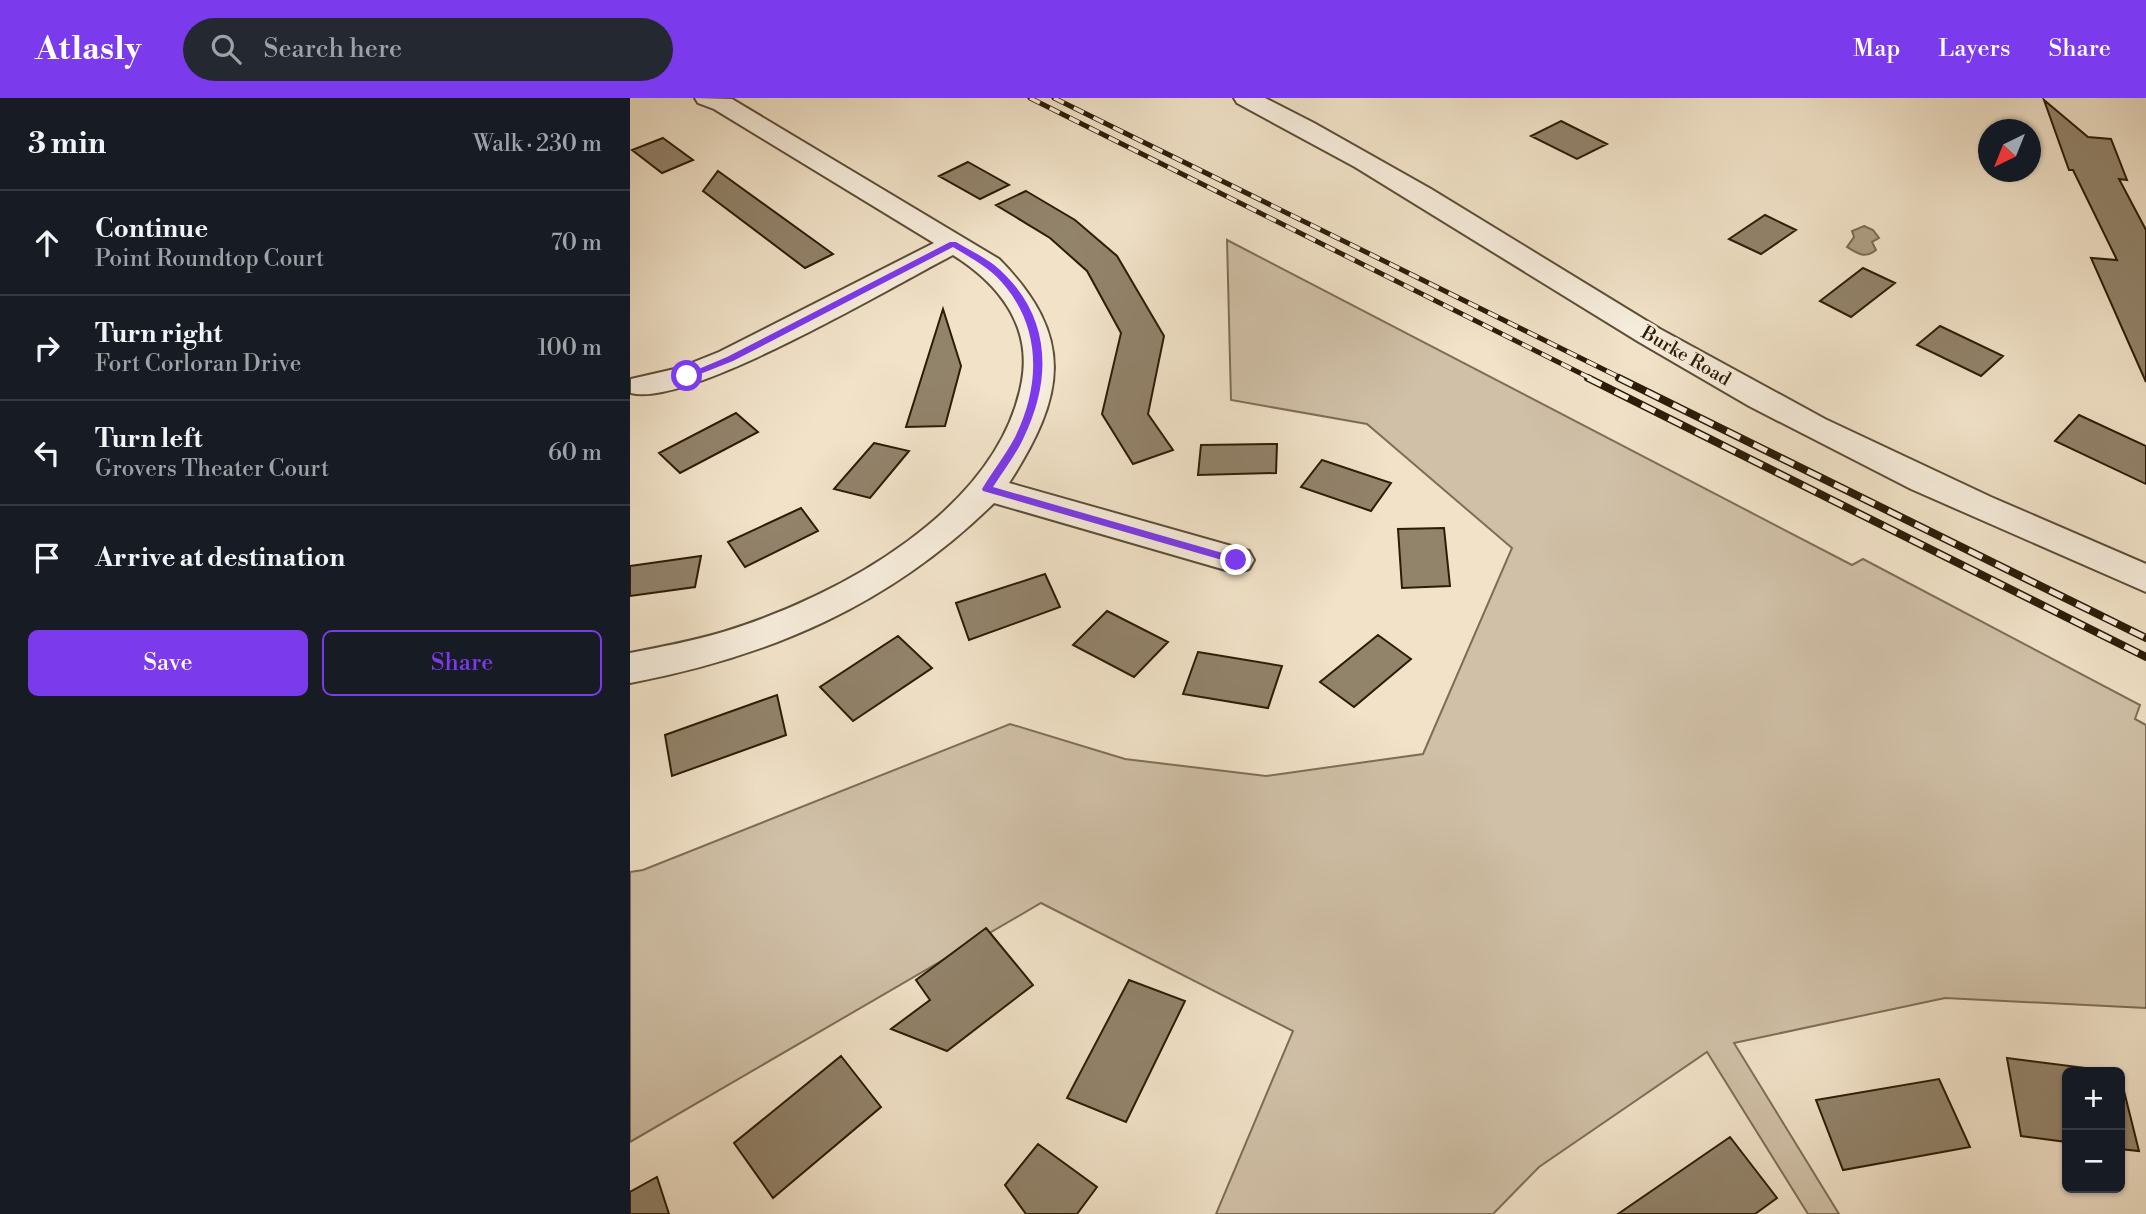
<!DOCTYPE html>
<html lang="en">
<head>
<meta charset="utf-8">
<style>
	:root { --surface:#171b24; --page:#242831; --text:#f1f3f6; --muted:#9ea1a6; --line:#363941; --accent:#7c3aed }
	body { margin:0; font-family:"Libre Bodoni",serif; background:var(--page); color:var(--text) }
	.controls { position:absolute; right:21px; bottom:21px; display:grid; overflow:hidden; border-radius:10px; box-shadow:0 2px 5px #0004 }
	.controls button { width:63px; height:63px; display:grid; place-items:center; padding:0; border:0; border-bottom:2px solid var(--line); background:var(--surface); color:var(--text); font:35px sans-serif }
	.compass { position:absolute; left:1348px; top:21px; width:63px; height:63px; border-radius:50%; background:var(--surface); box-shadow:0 2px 5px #0004; rotate:223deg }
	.stop { position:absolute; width:21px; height:21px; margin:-16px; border:5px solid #7c3aed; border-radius:50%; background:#fff }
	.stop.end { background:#7c3aed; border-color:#fff; box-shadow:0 2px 7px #0008 }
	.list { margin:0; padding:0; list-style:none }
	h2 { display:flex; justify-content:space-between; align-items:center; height:91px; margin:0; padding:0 28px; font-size:30px }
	h2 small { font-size:23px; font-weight:400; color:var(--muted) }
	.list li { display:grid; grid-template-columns:46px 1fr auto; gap:21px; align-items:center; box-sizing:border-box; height:105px; padding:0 28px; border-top:2px solid var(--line) }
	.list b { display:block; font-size:26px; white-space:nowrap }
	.list p { margin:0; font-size:23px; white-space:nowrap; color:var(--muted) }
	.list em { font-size:23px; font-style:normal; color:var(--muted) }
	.actions { display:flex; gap:14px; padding:21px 28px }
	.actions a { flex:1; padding:16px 0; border:2px solid var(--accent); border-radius:10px; text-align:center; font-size:24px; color:var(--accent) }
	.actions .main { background:var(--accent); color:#fff }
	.icon { flex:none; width:38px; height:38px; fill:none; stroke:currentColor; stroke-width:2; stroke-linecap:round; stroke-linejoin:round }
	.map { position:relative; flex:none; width:1516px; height:1116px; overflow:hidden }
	header { display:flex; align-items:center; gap:42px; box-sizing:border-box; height:98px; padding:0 35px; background:var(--accent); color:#fff }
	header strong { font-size:33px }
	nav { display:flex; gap:38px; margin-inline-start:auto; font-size:24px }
	.search { width:490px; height:63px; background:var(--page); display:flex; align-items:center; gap:18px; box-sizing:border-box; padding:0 24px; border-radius:38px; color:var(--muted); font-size:26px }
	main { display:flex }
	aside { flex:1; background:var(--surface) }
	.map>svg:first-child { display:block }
</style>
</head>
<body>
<header>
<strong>Atlasly</strong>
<div class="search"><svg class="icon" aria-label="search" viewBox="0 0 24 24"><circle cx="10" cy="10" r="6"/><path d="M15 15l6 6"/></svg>Search here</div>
<nav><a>Map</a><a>Layers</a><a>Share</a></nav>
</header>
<main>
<aside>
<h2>3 min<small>Walk · 230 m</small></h2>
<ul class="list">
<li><svg class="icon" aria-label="ahead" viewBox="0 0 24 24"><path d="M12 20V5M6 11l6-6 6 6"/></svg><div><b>Continue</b><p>Point Roundtop Court</p></div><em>70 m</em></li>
<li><svg class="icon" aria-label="right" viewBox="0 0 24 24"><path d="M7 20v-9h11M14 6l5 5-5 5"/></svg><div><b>Turn right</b><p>Fort Corloran Drive</p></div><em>100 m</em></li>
<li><svg class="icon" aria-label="left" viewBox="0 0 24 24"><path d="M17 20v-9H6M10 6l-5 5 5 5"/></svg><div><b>Turn left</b><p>Grovers Theater Court</p></div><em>60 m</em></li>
<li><svg class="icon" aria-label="arrive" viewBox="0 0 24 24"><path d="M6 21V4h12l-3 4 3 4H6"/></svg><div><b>Arrive at destination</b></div></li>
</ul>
<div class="actions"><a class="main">Save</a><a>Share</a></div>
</aside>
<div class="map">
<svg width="1516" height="1116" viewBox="0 0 1516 1116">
	<rect width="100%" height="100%" fill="#f1e2c8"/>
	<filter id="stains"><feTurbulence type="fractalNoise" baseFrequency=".00286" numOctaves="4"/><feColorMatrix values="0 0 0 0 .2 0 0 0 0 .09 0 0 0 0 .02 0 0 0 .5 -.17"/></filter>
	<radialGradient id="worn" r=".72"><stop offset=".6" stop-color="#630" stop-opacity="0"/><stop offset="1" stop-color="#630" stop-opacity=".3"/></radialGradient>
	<!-- green -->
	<path fill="#d0c0a7" stroke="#7e6e57" stroke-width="2" d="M 597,142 L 1222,467 L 1233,461 L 1510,607 L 1505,621 L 1516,627 L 1516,910 L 1315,900 L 1104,945 L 1209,1116 L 1178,1116 L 1077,954 L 909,1069 L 863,1116 L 586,1116 L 663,933 L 411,805 L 0,1044 L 0,774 L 13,772 L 380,626 L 495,661 L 636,678 L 793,656 L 882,450 L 737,326 L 601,302 Z"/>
	<!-- water -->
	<path fill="#ae9f86" stroke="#7a6b53" stroke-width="2" d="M 1234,128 L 1243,132 L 1249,140 L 1242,144 L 1246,152 C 1235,161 1228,156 1217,149 L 1224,139 L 1222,133 Z"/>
	<!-- building -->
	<path fill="#92836b" stroke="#2c1c07" stroke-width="2" d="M 1414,2 L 1458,39 L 1481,41 L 1497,82 L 1489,81 L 1516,132 L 1516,284 L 1461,160 L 1487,162 L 1443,72 L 1439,72 Z
		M 931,23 L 977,46 L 947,61 L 901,38 Z
		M 33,40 L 63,62 L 32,75 L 2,52 Z
		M 338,64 L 379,87 L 350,101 L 309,78 Z
		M 88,73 L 203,156 L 175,170 L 73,93 Z
		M 396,93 L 445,122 L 487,158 L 534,238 L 518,316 L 543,352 L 503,366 L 472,316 L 491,235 L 457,173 L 420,140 L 366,107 Z
		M 1135,117 L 1166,132 L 1131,156 L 1099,141 Z
		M 1233,170 L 1265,185 L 1221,219 L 1190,203 Z
		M 313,211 L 331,268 L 315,328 L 276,329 Z
		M 1310,228 L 1373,258 L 1351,278 L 1287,247 Z
		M 106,315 L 128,334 L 50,375 L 29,355 Z
		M 1449,317 L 1516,348 L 1516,386 L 1425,343 Z
		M 244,345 L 279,353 L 240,400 L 204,391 Z
		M 647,346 L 646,375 L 568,377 L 571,347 Z
		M 692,362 L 761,385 L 741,413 L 671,389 Z
		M 171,410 L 188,433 L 115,469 L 98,444 Z
		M 814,430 L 820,488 L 772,490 L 768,431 Z
		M 71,458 L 65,489 L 0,498 L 0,468 Z
		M 415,476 L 430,509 L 339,542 L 326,505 Z
		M 477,513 L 538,544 L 504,579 L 443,547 Z
		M 748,537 L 781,561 L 724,609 L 690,584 Z
		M 268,538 L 302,570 L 223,623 L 190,589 Z
		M 568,554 L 652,568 L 638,610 L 553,596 Z
		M 147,597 L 156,637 L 42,678 L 35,637 Z
		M 356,830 L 403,887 L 317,953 L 261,931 L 300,902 L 286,882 Z
		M 499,882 L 555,903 L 496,1024 L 437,1000 Z
		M 211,958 L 251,1009 L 143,1100 L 104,1045 Z
		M 1377,960 L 1487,974 L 1437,974 L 1437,1044 L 1391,1038 Z
		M 1490,977 L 1509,1053 L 1490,1051 Z
		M 1309,981 L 1340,1049 L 1213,1072 L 1186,1002 Z
		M 1100,1039 L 1147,1100 L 1125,1116 L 988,1116 Z
		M 408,1046 L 467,1089 L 447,1116 L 396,1116 L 375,1087 Z
		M 27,1079 L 39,1116 L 0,1116 L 0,1094 Z"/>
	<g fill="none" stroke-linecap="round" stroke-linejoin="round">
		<!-- minor casing -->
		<g stroke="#5d4e37" stroke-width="4">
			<path id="minor" d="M 65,0 L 102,1 L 369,161 C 446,239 435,298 379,385 L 619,453 L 624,462 L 619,471 L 606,475 L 364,405 C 260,507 141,558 0,585 L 0,555 C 31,549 63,543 93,534 C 208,499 369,412 392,283 C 402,227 368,185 323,157 C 263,188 58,310 1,295 L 1,281 L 49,270 L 89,254 L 304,145 L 84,11 L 68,5 Z"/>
		</g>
		<!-- tertiary casing -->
		<g stroke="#5d4e37" stroke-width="4">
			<path id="tertiary" d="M 604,0 L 635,0 L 684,25 L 801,91 L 1030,231 L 1195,321 L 1361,399 L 1516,466 L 1516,494 L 1281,391 L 1119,308 L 1009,244 L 725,69 L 607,5 Z"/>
		</g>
		<!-- minor -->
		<use href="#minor" fill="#f6ecdb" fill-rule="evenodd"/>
		<!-- tertiary -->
		<use href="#tertiary" fill="#f6ecdb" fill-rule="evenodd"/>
		<!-- rail-far1 casing -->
		<g stroke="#2c1c07" stroke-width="5">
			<path id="rail-far1" d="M 400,0 L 962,281
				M 424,0 L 993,281"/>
		</g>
		<!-- rail casing -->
		<g stroke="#2c1c07" stroke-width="8">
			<path id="rail" d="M 958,280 L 1516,559
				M 989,280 L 1516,540"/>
		</g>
		<!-- rail-far1 -->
		<use href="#rail-far1" stroke="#f6ecdb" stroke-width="3.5" stroke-dasharray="11" stroke-linecap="butt"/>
		<!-- rail -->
		<use href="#rail" stroke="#f6ecdb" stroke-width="5" stroke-dasharray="15" stroke-linecap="butt"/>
	</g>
	<!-- route -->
	<path fill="#7c3aed" d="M 320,144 L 326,144 C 338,151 352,158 363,166 C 420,212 424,277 394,339 C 386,357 373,373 363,389 L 610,460 L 610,465 L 606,466 L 353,393 L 352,391 C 362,374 375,358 384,341 C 410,290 412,233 375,188 C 362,171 341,160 323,149 L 103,263 L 60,280 L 52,278 L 97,259 Z"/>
	<g text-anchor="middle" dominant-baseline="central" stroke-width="6" stroke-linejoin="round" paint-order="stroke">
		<!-- far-street labels -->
		<g font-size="19" fill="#2c1c07" stroke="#f6ecdb">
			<text transform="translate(1056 258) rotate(30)">Burke Road</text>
		</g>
	</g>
	<rect width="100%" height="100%" filter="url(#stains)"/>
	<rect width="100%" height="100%" fill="url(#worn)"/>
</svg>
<div class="controls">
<button>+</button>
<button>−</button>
</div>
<svg class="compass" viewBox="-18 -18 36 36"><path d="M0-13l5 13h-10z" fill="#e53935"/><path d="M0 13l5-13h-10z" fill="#9ea1a6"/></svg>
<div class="stop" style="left:57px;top:278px"></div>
<div class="stop end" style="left:606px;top:462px"></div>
</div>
</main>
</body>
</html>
